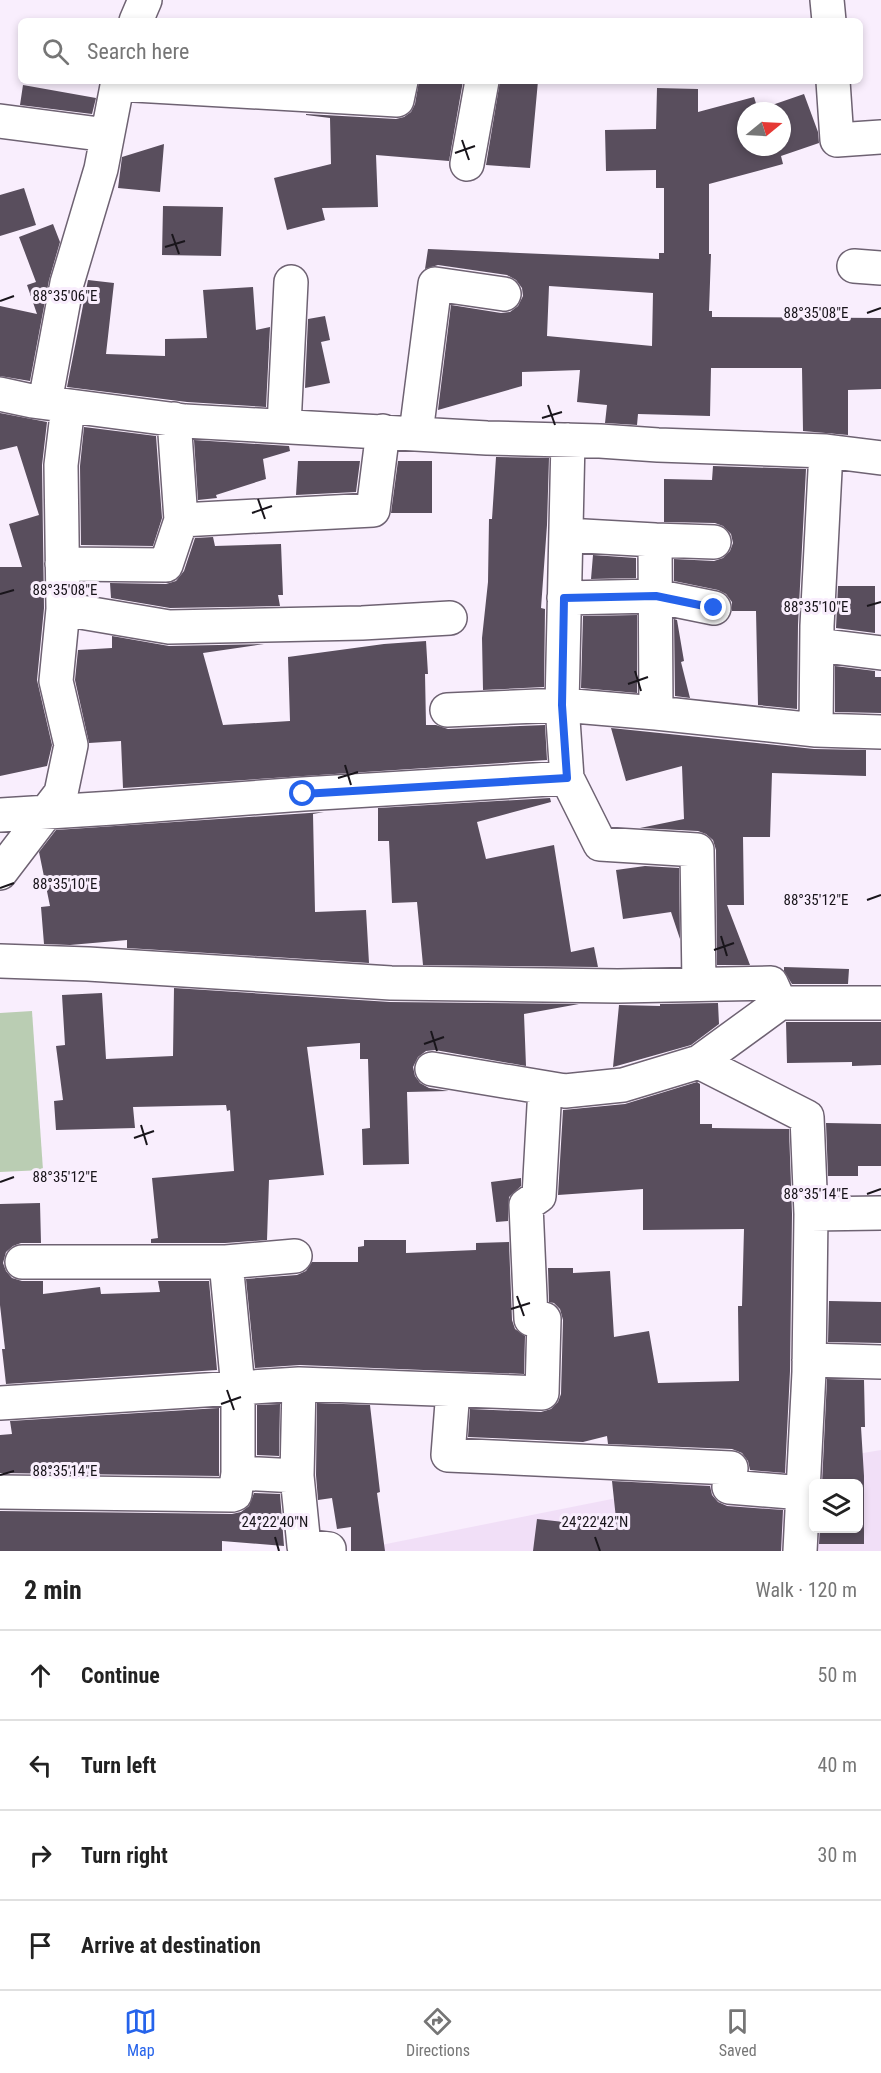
<!DOCTYPE html>
<html lang="en">
<head>
<meta charset="utf-8">
<style>
	:root { --surface:#fff; --page:#f6f6f6; --text:#222; --muted:#767676; --line:#e0e0e0; --accent:#2563eb }
	body { margin:0; font-family:"Roboto Condensed",sans-serif; background:var(--page); color:var(--text) }
	.controls { position:absolute; right:18px; bottom:18px; display:grid; overflow:hidden; border-radius:9px; box-shadow:0 3px 9px #0003 }
	.controls button { width:54px; height:54px; display:grid; place-items:center; padding:0; border:0; border-bottom:2px solid var(--line); background:var(--surface); color:var(--text); font:30px sans-serif }
	.compass { position:absolute; left:737px; top:102px; width:54px; height:54px; border-radius:50%; background:var(--surface); box-shadow:0 3px 9px #0003; rotate:72deg }
	.stop { position:absolute; width:18px; height:18px; margin:-14px; border:4px solid #2563eb; border-radius:50%; background:#fff }
	.stop.end { background:#2563eb; border-color:#fff; box-shadow:0 2px 6px #0008 }
	.list { margin:0; padding:0; list-style:none }
	h2 { display:flex; justify-content:space-between; align-items:center; height:78px; margin:0; padding:0 24px; font-size:26px }
	h2 small { font-size:20px; font-weight:400; color:var(--muted) }
	.list li { display:grid; grid-template-columns:39px 1fr auto; gap:18px; align-items:center; box-sizing:border-box; height:90px; padding:0 24px; border-top:2px solid var(--line) }
	.list b { display:block; font-size:22px; white-space:nowrap }
	.list em { font-size:20px; font-style:normal; color:var(--muted) }
	.icon { flex:none; width:33px; height:33px; fill:none; stroke:currentColor; stroke-width:2; stroke-linecap:round; stroke-linejoin:round }
	.map { position:relative; flex:none; width:881px; height:1551px; overflow:hidden }
	.search { position:absolute; background:var(--surface); box-shadow:0 3px 9px #0003; left:18px; right:18px; top:18px; height:66px; display:flex; align-items:center; gap:15px; box-sizing:border-box; padding:0 21px; border-radius:9px; color:var(--muted); font-size:22px }
	.sheet { height:438px; background:var(--surface) }
	nav { display:flex; justify-content:space-around; align-items:center; box-sizing:border-box; height:84px; border-top:2px solid var(--line); background:var(--surface); font-size:16px; color:var(--muted) }
	nav a { display:grid; justify-items:center; gap:3px }
	nav .on { color:var(--accent) }
	.map>svg:first-child { display:block }
</style>
</head>
<body>
<div class="map">
<svg width="881" height="1551" viewBox="0 0 881 1551">
	<rect width="100%" height="100%" fill="#f9eefd"/>
	<!-- built -->
	<path fill="#f1dff7" fill-rule="evenodd" d="M 881,1450 L 881,1551 L 351,1551 L 732,1475 ZM 814,1484 L 858,1484 L 858,1528 L 814,1528 Z"/>
	<!-- green -->
	<path fill="#bacdb3" d="M 32,1011 L 43,1170 L 0,1172 L 0,1013 Z"/>
	<!-- building -->
	<path fill="#594e5d" fill-rule="evenodd" d="M 419,81 L 463,81 L 449,161 L 376,155 L 378,207 L 322,208 L 325,220 L 287,230 L 274,178 L 331,164 L 330,118 L 306,115 L 306,114 L 396,119 L 404,117 L 411,112 L 415,104 Z
		M 500,81 L 538,81 L 530,168 L 486,165 Z
		M 23,85 L 96,98 L 92,114 L 20,105 Z
		M 657,88 L 698,89 L 698,112 L 754,97 L 758,110 L 804,94 L 818,132 L 819,143 L 781,156 L 783,164 L 709,184 L 709,254 L 711,254 L 709,311 L 712,311 L 712,317 L 881,318 L 881,389 L 848,390 L 848,435 L 803,431 L 802,368 L 711,368 L 710,416 L 638,414 L 637,425 L 605,423 L 607,405 L 577,402 L 580,370 L 522,372 L 522,386 L 438,410 L 451,305 L 501,313 L 510,312 L 518,306 L 523,296 L 522,288 L 516,280 L 507,275 L 438,265 L 425,269 L 428,249 L 659,259 L 659,253 L 664,253 L 664,188 L 656,188 L 656,170 L 606,171 L 605,130 L 656,129 ZM 746,111 L 782,111 L 782,147 L 746,147 ZM 549,286 L 653,293 L 652,346 L 547,336 Z
		M 164,144 L 160,192 L 118,188 L 122,157 Z
		M 24,188 L 36,225 L 0,236 L 0,195 Z
		M 163,206 L 223,207 L 221,256 L 162,255 Z
		M 53,224 L 60,242 L 49,280 L 30,381 L 0,376 L 0,306 L 37,314 L 27,285 L 36,282 L 19,237 Z
		M 88,280 L 114,283 L 106,354 L 165,356 L 165,339 L 207,338 L 203,290 L 253,287 L 256,330 L 270,327 L 266,407 L 187,402 L 67,387 Z
		M 325,316 L 330,340 L 321,342 L 330,383 L 305,388 L 308,319 Z
		M 0,413 L 47,422 L 42,465 L 44,608 L 37,680 L 52,745 L 47,766 L 0,776 L 0,567 L 22,567 L 9,524 L 39,515 L 17,446 L 0,450 Z
		M 84,427 L 156,436 L 162,518 L 153,546 L 81,545 L 80,466 Z
		M 194,440 L 289,446 L 290,451 L 263,459 L 266,479 L 216,495 L 217,498 L 198,500 Z
		M 496,457 L 549,458 L 547,525 L 541,608 L 545,609 L 544,687 L 483,690 L 482,638 L 488,582 L 489,519 L 492,519 Z
		M 298,461 L 360,461 L 356,492 L 296,495 Z
		M 398,461 L 432,461 L 432,513 L 391,513 Z
		M 713,466 L 806,469 L 798,625 L 797,709 L 758,705 L 756,611 L 732,611 L 732,602 L 726,594 L 718,590 L 674,581 L 674,559 L 714,561 L 723,558 L 730,551 L 733,543 L 731,534 L 723,526 L 715,523 L 664,522 L 664,479 L 712,480 Z
		M 213,537 L 215,546 L 281,544 L 283,595 L 278,595 L 280,606 L 170,608 L 111,598 L 110,583 L 166,584 L 176,581 L 184,571 L 195,538 Z
		M 593,555 L 636,558 L 636,578 L 591,579 Z
		M 838,586 L 875,586 L 875,633 L 836,628 Z
		M 637,615 L 637,693 L 581,688 L 583,616 Z
		M 674,619 L 677,620 L 684,661 L 681,662 L 690,698 L 675,696 Z
		M 112,636 L 169,646 L 264,644 L 203,653 L 223,725 L 290,721 L 288,657 L 384,644 L 426,641 L 428,674 L 425,674 L 426,725 L 436,725 L 448,729 L 545,725 L 547,760 L 123,788 L 121,741 L 89,743 L 75,680 L 78,650 L 112,648 Z
		M 835,666 L 875,671 L 875,677 L 881,677 L 881,713 L 835,712 Z
		M 611,728 L 814,749 L 866,750 L 866,776 L 772,773 L 770,837 L 743,837 L 744,905 L 727,905 L 750,965 L 717,965 L 716,850 L 713,840 L 706,834 L 698,831 L 640,828 L 684,819 L 682,766 L 626,781 Z
		M 550,798 L 551,802 L 477,822 L 486,859 L 554,845 L 571,952 L 594,947 L 598,967 L 423,965 L 417,902 L 392,903 L 389,841 L 378,841 L 378,808 Z
		M 324,812 L 313,814 L 315,912 L 366,910 L 369,963 L 127,948 L 127,940 L 70,945 L 44,944 L 41,907 L 50,906 L 39,852 L 56,830 Z
		M 645,866 L 679,868 L 680,939 L 671,912 L 623,919 L 616,870 Z
		M 784,967 L 849,969 L 848,984 L 792,984 L 784,971 Z
		M 174,988 L 390,1002 L 579,1004 L 524,1014 L 526,1066 L 435,1050 L 426,1051 L 418,1057 L 413,1067 L 415,1076 L 420,1083 L 429,1088 L 449,1091 L 407,1092 L 409,1164 L 363,1165 L 362,1129 L 370,1128 L 368,1059 L 360,1059 L 360,1043 L 307,1047 L 324,1175 L 269,1180 L 267,1240 L 225,1243 L 151,1243 L 151,1239 L 158,1238 L 152,1178 L 234,1171 L 230,1110 L 227,1111 L 226,1105 L 133,1107 L 135,1128 L 56,1130 L 54,1101 L 63,1100 L 56,1046 L 65,1045 L 62,995 L 102,993 L 106,1059 L 173,1056 Z
		M 718,1003 L 719,1024 L 691,1045 L 613,1067 L 619,1005 L 660,1006 L 660,1004 Z
		M 786,1022 L 881,1022 L 881,1065 L 852,1066 L 852,1062 L 787,1063 Z
		M 697,1082 L 700,1084 L 700,1124 L 712,1124 L 712,1128 L 789,1129 L 792,1214 L 790,1371 L 785,1473 L 750,1470 L 748,1461 L 742,1453 L 732,1449 L 608,1444 L 607,1436 L 583,1442 L 468,1437 L 470,1409 L 541,1412 L 551,1409 L 558,1402 L 561,1394 L 563,1320 L 560,1309 L 554,1303 L 549,1302 L 548,1268 L 573,1268 L 573,1273 L 610,1271 L 614,1337 L 649,1331 L 658,1383 L 739,1381 L 738,1306 L 742,1306 L 744,1229 L 643,1230 L 643,1189 L 558,1195 L 563,1110 L 625,1104 Z
		M 826,1123 L 881,1124 L 881,1166 L 858,1166 L 858,1176 L 828,1176 Z
		M 521,1178 L 521,1186 L 509,1197 L 508,1221 L 496,1222 L 491,1182 Z
		M 40,1203 L 41,1243 L 21,1243 L 13,1246 L 6,1252 L 3,1263 L 6,1271 L 12,1278 L 22,1281 L 43,1281 L 43,1294 L 100,1287 L 101,1294 L 160,1292 L 158,1281 L 209,1281 L 217,1370 L 6,1384 L 2,1349 L 5,1349 L 0,1305 L 0,1204 Z
		M 364,1240 L 406,1240 L 406,1253 L 476,1250 L 476,1243 L 509,1242 L 512,1320 L 515,1329 L 525,1336 L 524,1374 L 300,1365 L 255,1368 L 246,1279 L 297,1275 L 306,1271 L 312,1262 L 358,1262 L 358,1247 L 364,1246 Z
		M 829,1301 L 881,1302 L 881,1343 L 828,1342 Z
		M 827,1379 L 864,1380 L 865,1427 L 861,1427 L 864,1476 L 864,1544 L 819,1544 L 820,1528 L 858,1528 L 858,1484 L 822,1484 Z
		M 317,1403 L 370,1405 L 380,1492 L 377,1493 L 385,1551 L 351,1551 L 351,1527 L 337,1529 L 332,1498 L 318,1500 L 316,1475 Z
		M 280,1404 L 279,1456 L 257,1455 L 257,1405 Z
		M 219,1408 L 219,1476 L 0,1473 L 0,1435 L 12,1434 L 10,1421 Z
		M 612,1481 L 710,1486 L 712,1495 L 718,1502 L 727,1506 L 783,1510 L 781,1551 L 533,1551 L 537,1519 L 617,1528 Z
		M 254,1493 L 280,1494 L 284,1546 L 222,1541 L 222,1551 L 0,1551 L 0,1511 L 232,1514 L 241,1512 L 249,1506 Z"/>
	<g fill="none" stroke-linecap="round" stroke-linejoin="round">
		<!-- minor casing -->
		<g stroke="#6e6272" stroke-width="36">
			<path id="minor" d="M 827,0 L 829,21
				M 136,21 L 145,0
				M 833,81 L 837,140 L 881,137
				M 117,84 L 397,100 L 401,81
				M 0,121 L 107,135
				M 467,164 L 482,81
				M 854,266 L 881,268
				M 0,394 L 32,401 L 185,421 L 487,438 L 600,441 L 658,445 L 826,451 L 881,458
				M 45,402 L 67,283 L 101,169 L 118,81
				M 174,419 L 181,520 L 373,510 L 383,431
				M 284,426 L 291,282
				M 416,433 L 435,284 L 504,294
				M 826,451 L 817,626 L 816,730 L 881,732
				M 566,535 L 655,540 L 656,713 L 562,705 C 564,617 566,529 568,440
				M 655,540 L 714,542
				M 62,564 L 166,565 L 181,520
				M 564,598 L 655,596 L 714,608
				M 63,609 L 169,627 L 362,623 L 450,618
				M 817,645 L 881,653
				M 656,713 L 816,730
				M 567,778 L 600,844 L 697,850 L 699,984
				M 0,815 L 113,808 L 303,794 L 567,778 L 562,705 L 447,710
				M 0,873 L 61,793 L 71,745 L 56,681 L 63,609 L 61,465 L 68,406
				M 0,961 L 88,964 L 391,983 L 618,986 L 771,983 L 780,1003 L 699,1062 L 623,1085 L 565,1091 L 432,1069
				M 780,1003 L 881,1003
				M 699,1062 L 807,1117 L 811,1214 L 881,1213
				M 22,1262 L 226,1262 L 238,1388 L 238,1473
				M 226,1262 L 295,1256
				M 809,1360 L 881,1362
				M 453,1390 L 448,1455 L 731,1468 L 729,1487 L 803,1493
				M 0,1403 L 299,1384 L 542,1393 L 544,1319 L 531,1319 L 526,1205 L 539,1196 L 545,1088
				M 297,1476 L 299,1384
				M 0,1492 L 232,1495 L 235,1494 L 238,1473 L 297,1476 L 304,1546 L 329,1549 L 329,1551
				M 800,1551 L 809,1372 L 811,1214"/>
		</g>
		<!-- minor -->
		<use href="#minor" stroke="#fff" stroke-width="33"/>
	</g>
	<g fill="none" stroke-linecap="round" stroke-linejoin="round">
		<!-- route -->
		<path stroke="#2563eb" stroke-width="8" d="M 303,794 L 567,778 L 562,705 L 564,598 L 656,596 L 714,608"/>
	</g>
	<!-- ticks -->
	<path fill="none" stroke="#19151b" stroke-width="2" d="M 462,140 L 469,160M 455,153 L 475,146M 172,234 L 179,254M 165,247 L 185,241M 0,301 L 14,296M 867,313 L 881,308M 548,405 L 555,425M 542,418 L 562,412M 258,499 L 265,519M 252,513 L 272,506M 0,594 L 14,590M 867,606 L 881,602M 635,671 L 641,691M 628,684 L 648,677M 345,765 L 351,785M 338,778 L 358,772M 0,888 L 14,883M 867,900 L 881,895M 721,936 L 727,956M 714,950 L 734,943M 431,1031 L 437,1051M 424,1044 L 444,1037M 141,1125 L 147,1145M 134,1138 L 154,1131M 0,1182 L 14,1177M 867,1194 L 881,1189M 517,1296 L 524,1316M 511,1309 L 530,1303M 227,1390 L 234,1410M 221,1404 L 241,1397M 0,1475 L 14,1471M 275,1537 L 279,1551M 595,1537 L 600,1551"/>
	<g font-size="15" text-anchor="middle" fill="#19151b" stroke="#f9eefd" stroke-width="6" stroke-linejoin="round" paint-order="stroke">
		<text x="65" y="301">88°35'06"E</text>
		<text x="816" y="318">88°35'08"E</text>
		<text x="65" y="595">88°35'08"E</text>
		<text x="816" y="612">88°35'10"E</text>
		<text x="65" y="889">88°35'10"E</text>
		<text x="816" y="905">88°35'12"E</text>
		<text x="65" y="1182">88°35'12"E</text>
		<text x="816" y="1199">88°35'14"E</text>
		<text x="65" y="1476">88°35'14"E</text>
		<text x="275" y="1527">24°22'40"N</text>
		<text x="595" y="1527">24°22'42"N</text>
	</g>
</svg>
<div class="controls">
<button><svg class="icon" aria-label="layers" viewBox="0 0 24 24"><path d="M12 4l9 5-9 5-9-5zM3 14l9 5 9-5"/></svg></button>
</div>
<svg class="compass" viewBox="-18 -18 36 36"><path d="M0-13l5 13h-10z" fill="#e53935"/><path d="M0 13l5-13h-10z" fill="#767676"/></svg>
<div class="stop" style="left:303px;top:794px"></div>
<div class="stop end" style="left:714px;top:608px"></div>
<div class="search"><svg class="icon" aria-label="search" viewBox="0 0 24 24"><circle cx="10" cy="10" r="6"/><path d="M15 15l6 6"/></svg>Search here</div>
</div>
<section class="sheet">
<h2>2 min<small>Walk · 120 m</small></h2>
<ul class="list">
<li><svg class="icon" aria-label="ahead" viewBox="0 0 24 24"><path d="M12 20V5M6 11l6-6 6 6"/></svg><div><b>Continue</b></div><em>50 m</em></li>
<li><svg class="icon" aria-label="left" viewBox="0 0 24 24"><path d="M17 20v-9H6M10 6l-5 5 5 5"/></svg><div><b>Turn left</b></div><em>40 m</em></li>
<li><svg class="icon" aria-label="right" viewBox="0 0 24 24"><path d="M7 20v-9h11M14 6l5 5-5 5"/></svg><div><b>Turn right</b></div><em>30 m</em></li>
<li><svg class="icon" aria-label="arrive" viewBox="0 0 24 24"><path d="M6 21V4h12l-3 4 3 4H6"/></svg><div><b>Arrive at destination</b></div></li>
</ul>
</section>
<nav>
<a class="on"><svg class="icon" aria-label="map" viewBox="0 0 24 24"><path d="M3 6l6-2 6 2 6-2v14l-6 2-6-2-6 2zM9 4v14M15 6v14"/></svg>Map</a>
<a><svg class="icon" aria-label="directions" viewBox="0 0 24 24"><path d="M12 3l9 9-9 9-9-9zM9 14v-3h6M13 9l2 2-2 2"/></svg>Directions</a>
<a><svg class="icon" aria-label="saved" viewBox="0 0 24 24"><path d="M7 4h10v16l-5-4-5 4z"/></svg>Saved</a>
</nav>
</body>
</html>
